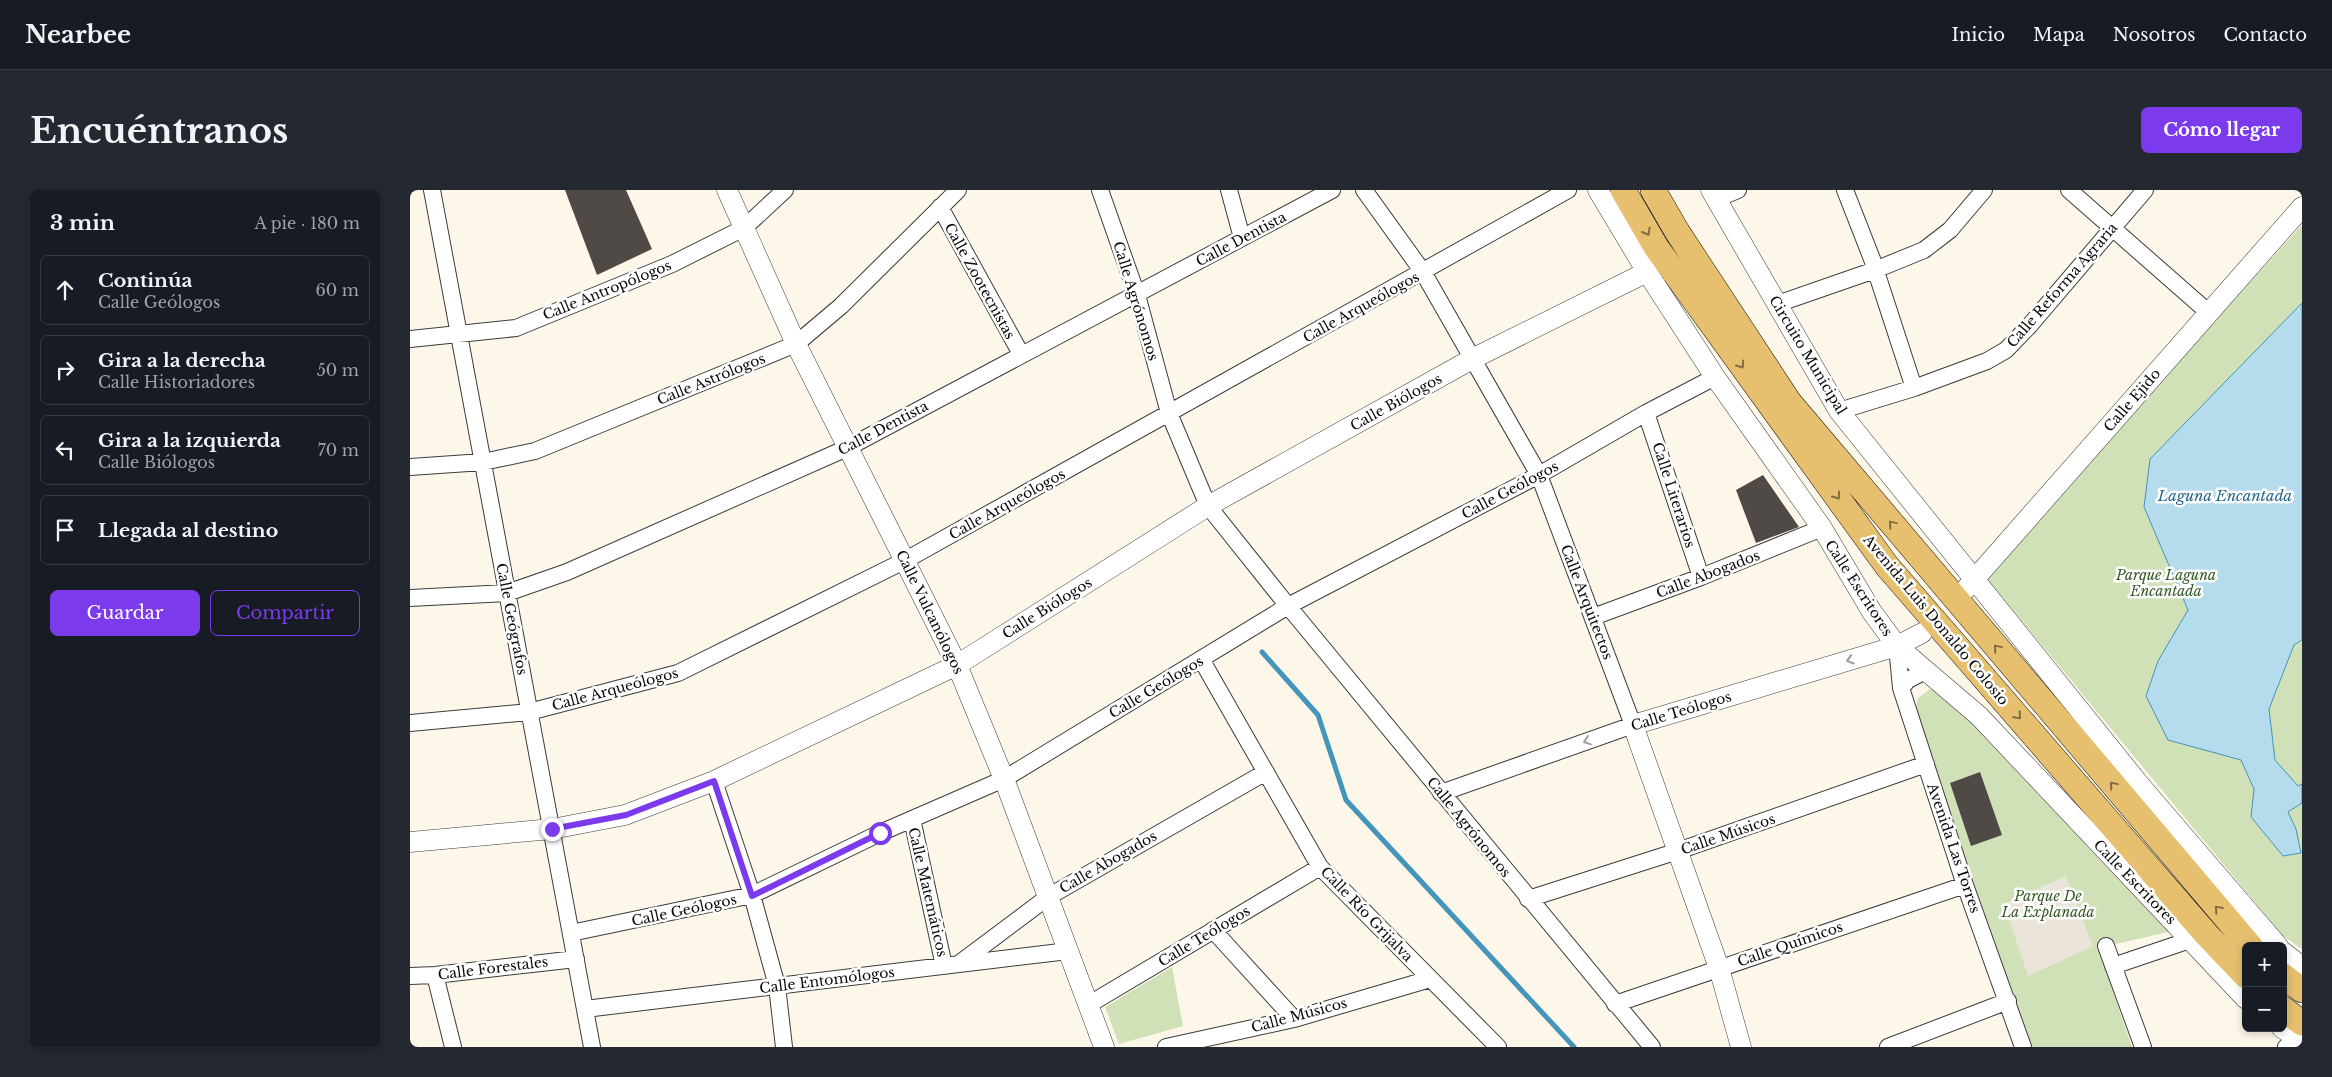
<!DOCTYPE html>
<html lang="es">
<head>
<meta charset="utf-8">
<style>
	:root { --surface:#171b24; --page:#242831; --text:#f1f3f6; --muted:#9ea1a6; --line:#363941; --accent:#7c3aed }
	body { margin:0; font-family:"Libre Baskerville",serif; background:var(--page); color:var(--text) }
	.controls { position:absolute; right:15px; bottom:15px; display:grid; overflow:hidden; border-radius:8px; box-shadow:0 2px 8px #0003 }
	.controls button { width:45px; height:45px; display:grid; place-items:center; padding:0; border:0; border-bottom:1px solid var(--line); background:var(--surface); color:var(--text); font:25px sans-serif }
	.stop { position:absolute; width:15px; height:15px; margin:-11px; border:4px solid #7c3aed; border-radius:50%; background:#fff }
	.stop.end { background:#7c3aed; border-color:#fff; box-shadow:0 1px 5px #0008 }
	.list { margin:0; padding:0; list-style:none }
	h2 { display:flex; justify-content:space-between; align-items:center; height:65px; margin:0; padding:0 20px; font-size:21px }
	h2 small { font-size:16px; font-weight:400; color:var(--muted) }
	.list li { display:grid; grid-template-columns:32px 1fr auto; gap:15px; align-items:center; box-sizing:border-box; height:70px; margin:0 10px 10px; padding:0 10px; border:1px solid var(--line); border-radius:8px }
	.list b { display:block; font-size:19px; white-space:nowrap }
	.list p { margin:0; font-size:16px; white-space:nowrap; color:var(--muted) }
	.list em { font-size:16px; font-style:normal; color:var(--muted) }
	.actions { display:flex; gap:10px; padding:15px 20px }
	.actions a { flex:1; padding:11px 0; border:1px solid var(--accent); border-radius:8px; text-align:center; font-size:18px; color:var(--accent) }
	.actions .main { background:var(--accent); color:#fff }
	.icon { flex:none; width:28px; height:28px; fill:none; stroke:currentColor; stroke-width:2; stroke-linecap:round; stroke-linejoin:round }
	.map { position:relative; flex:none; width:1892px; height:857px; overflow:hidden; border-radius:8px }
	header { display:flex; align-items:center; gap:30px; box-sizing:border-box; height:70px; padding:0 25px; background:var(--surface); border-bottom:1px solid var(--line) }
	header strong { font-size:24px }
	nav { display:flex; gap:28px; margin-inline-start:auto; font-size:18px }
	.intro { display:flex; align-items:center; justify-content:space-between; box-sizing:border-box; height:120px; padding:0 30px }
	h1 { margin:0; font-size:35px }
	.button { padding:12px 22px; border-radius:8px; background:var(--accent); color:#fff; font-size:18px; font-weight:700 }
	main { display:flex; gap:30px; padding:0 30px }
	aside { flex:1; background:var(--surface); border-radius:8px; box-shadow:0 2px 8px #0003 }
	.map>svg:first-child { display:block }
</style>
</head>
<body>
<header>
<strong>Nearbee</strong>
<nav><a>Inicio</a><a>Mapa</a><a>Nosotros</a><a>Contacto</a></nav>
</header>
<div class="intro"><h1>Encuéntranos</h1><a class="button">Cómo llegar</a></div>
<main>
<aside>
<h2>3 min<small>A pie · 180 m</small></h2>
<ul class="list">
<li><svg class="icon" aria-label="ahead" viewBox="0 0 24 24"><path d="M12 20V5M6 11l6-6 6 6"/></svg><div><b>Continúa</b><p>Calle Geólogos</p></div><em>60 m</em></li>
<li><svg class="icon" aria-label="right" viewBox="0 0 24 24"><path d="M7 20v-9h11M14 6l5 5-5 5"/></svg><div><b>Gira a la derecha</b><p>Calle Historiadores</p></div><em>50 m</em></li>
<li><svg class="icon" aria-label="left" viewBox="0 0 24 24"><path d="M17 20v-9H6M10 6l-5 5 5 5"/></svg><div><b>Gira a la izquierda</b><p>Calle Biólogos</p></div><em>70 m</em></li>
<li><svg class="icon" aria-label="arrive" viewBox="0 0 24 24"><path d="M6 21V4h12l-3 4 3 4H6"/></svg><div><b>Llegada al destino</b></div></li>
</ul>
<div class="actions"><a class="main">Guardar</a><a>Compartir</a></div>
</aside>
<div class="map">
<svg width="1892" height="857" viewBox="0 0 1892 857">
	<rect width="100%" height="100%" fill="#fcf7e9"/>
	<!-- green -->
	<path fill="#d0e1b8" d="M 1892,35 L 1892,759 L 1872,745 L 1578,390 L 1762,178 Z
		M 1520,499 L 1527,499 L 1576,543 L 1689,669 L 1763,741 L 1688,758 L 1722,857 L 1617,857 L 1505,521 L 1508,508 Z
		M 762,777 L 773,836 L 709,854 L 695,817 Z"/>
	<!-- plaza -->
	<path fill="#eae4da" d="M 1656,686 L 1683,756 L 1618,786 L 1594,714 Z"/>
	<!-- water -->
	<path fill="#b4dced" stroke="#4594b9" d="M 1892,113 L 1892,450 L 1884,455 L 1859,519 L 1865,570 L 1888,596 L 1892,594 L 1892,613 L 1878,622 L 1886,639 L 1891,663 L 1873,666 L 1841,627 L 1844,599 L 1831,570 L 1758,550 L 1736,506 L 1748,471 L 1778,420 L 1734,317 L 1740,269 Z"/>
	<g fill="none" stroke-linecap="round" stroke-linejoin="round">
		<!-- stream -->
		<path stroke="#4594b9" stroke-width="5" d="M 852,462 L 908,525 L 936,610 L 1164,857"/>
	</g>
	<!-- building -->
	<path fill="#504a47" d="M 155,0 L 216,0 L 242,59 L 187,85 Z
		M 1353,285 L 1389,337 L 1346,353 L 1326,300 Z
		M 1570,582 L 1592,645 L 1561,656 L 1540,593 Z"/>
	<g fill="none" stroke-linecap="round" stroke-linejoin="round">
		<!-- minor casing -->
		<g stroke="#3c3c3c" stroke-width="18">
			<path id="minor" d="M 22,0 L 182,857
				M 690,0 L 727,105 L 759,223 L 798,316 L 878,416 L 1242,857
				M 819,0 L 832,48
				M 954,0 L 1013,82 L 1129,285 L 1223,535 L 1031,603
				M 1435,0 L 1462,69 L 1504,198
				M 1659,0 L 1798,122
				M 1306,9 L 1328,0
				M 530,17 L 611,164
				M 1367,114 L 1465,80 L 1514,60 L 1540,40 L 1574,0
				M 0,149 L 106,138 L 262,74 L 334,38 L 375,0
				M 1429,221 L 1504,198 L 1577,171 L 1596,160 L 1620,135 L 1735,0
				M 1236,223 L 1291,387
				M 0,277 L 73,272 L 125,261 L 386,154 L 431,116 L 548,0
				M 0,408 L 97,403 L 157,382 L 437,258 L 922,0
				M 1183,427 L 1291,387 L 1412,338
				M 1487,456 L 1491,498 L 1555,695 L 1613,857
				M 791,469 L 910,677 L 1088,857
				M 1491,498 L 1498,490 L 1517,480
				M 0,533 L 119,522 L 268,483 L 494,371 L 1158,0
				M 304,591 L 342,705 L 367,796 L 374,857
				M 502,629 L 534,776
				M 1118,709 L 1268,661 L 1516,574
				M 803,740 L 884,829
				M 161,743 L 342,705 L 470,643 L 594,589 L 878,416 L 1129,285 L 1236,223 L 1305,187
				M 1696,756 L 1733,857
				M 550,773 L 638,707 L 856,582
				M 1703,776 L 1780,750
				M 25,785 L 43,857
				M 0,786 L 25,785 L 166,769
				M 1205,814 L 1555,695
				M 678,815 L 910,677
				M 175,819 L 658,761
				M 756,857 L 884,829 L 1020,789
				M 1478,857 L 1598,811
				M 1876,857 L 1892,852"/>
		</g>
		<!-- tertiary casing -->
		<g stroke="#3c3c3c" stroke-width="21">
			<path id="tertiary" d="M 317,0 L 386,154 L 547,475 L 594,589 L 694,857
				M 1188,0 L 1237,82 L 1305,187 L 1412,338 L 1462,422 L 1487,456 L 1569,526 L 1836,809
				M 1301,0 L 1429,221 L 1729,594 L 1868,756
				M 1555,400 L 1892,17
				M 0,652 L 142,639 L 215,625 L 304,591 L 547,475 L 798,316 L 1062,169 L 1237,82
				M 1873,762 L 1892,777
				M 1872,838 L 1892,851
				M 1331,857 L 1309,778 L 1223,535 L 1487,456 L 1512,443"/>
		</g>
		<!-- primary casing -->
		<g stroke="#1a1a1a" stroke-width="26">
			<path id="primary" d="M 1213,0 L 1246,57 L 1477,376 L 1797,745 L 1836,786
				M 1243,0 L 1268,43 L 1379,212 L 1840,756
				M 1873,786 L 1892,800
				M 1873,819 L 1892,833"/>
		</g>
		<!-- minor -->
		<use href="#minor" stroke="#fff" stroke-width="16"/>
		<!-- tertiary -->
		<use href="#tertiary" stroke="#fff" stroke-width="20"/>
		<!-- primary -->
		<use href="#primary" stroke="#e6bf6f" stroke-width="25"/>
	</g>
	<!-- one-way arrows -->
	<defs><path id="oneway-chevron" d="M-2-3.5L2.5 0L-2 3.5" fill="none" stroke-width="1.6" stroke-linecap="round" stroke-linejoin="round" transform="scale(1.25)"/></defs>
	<g stroke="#836d41">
		<use href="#oneway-chevron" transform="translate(1237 42) rotate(60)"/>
		<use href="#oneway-chevron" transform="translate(1331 175) rotate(54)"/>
		<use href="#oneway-chevron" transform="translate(1427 306) rotate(54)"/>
		<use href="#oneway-chevron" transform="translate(1482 334) rotate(-130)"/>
		<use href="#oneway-chevron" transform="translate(1587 458) rotate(-130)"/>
		<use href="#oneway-chevron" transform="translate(1608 526) rotate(49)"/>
		<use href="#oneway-chevron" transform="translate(1703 595) rotate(-130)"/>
		<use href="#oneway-chevron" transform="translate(1808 719) rotate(-131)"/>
	</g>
	<g stroke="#9d9d9d">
		<use href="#oneway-chevron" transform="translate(1440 470) rotate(163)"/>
		<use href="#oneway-chevron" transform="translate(1177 551) rotate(161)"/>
	</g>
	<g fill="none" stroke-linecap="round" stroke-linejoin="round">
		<!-- route -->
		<path stroke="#7c3aed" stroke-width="6" d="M 142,639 L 216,625 L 304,591 L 342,706 L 470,643"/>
	</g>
	<g text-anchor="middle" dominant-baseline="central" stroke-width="5" stroke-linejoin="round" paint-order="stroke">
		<!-- street labels -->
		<g font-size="14" fill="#090909" stroke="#fff">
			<text transform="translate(831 49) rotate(-28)">Calle Dentista</text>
			<text transform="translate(570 91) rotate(61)">Calle Zootecnistas</text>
			<text transform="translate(1652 95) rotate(-49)">Calle Reforma Agraria</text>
			<text transform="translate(197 100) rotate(-22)">Calle Antropólogos</text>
			<text transform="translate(726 111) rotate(73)">Calle Agrónomos</text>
			<text transform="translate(951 117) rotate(-29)">Calle Arqueólogos</text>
			<text transform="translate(1398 165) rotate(59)">Circuito Municipal</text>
			<text transform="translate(301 189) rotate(-22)">Calle Astrólogos</text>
			<text transform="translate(1722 210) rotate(-49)">Calle Ejido</text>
			<text transform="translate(986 212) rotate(-29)">Calle Biólogos</text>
			<text transform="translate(473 238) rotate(-28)">Calle Dentista</text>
			<text transform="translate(1100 300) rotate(-28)">Calle Geólogos</text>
			<text transform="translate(1264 305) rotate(72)">Calle Literarios</text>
			<text transform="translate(597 314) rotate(-29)">Calle Arqueólogos</text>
			<text transform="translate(1298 384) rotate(-21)">Calle Abogados</text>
			<text transform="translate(1449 398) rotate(57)">Calle Escritores</text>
			<text transform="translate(1177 412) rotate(69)">Calle Arquitectos</text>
			<text transform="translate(637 418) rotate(-32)">Calle Biólogos</text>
			<text transform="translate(520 422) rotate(64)">Calle Vulcanólogos</text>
			<text transform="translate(102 429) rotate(79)">Calle Geógrafos</text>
			<text transform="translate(1526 430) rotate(50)">Avenida Luis Donaldo Colosio</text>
			<text transform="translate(746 497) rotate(-31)">Calle Geólogos</text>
			<text transform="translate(205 499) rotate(-15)">Calle Arqueólogos</text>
			<text transform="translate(1271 521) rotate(-17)">Calle Teólogos</text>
			<text transform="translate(1059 637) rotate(51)">Calle Agrónomos</text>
			<text transform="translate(1318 644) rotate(-19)">Calle Músicos</text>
			<text transform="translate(1544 658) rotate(71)">Avenida Las Torres</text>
			<text transform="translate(698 672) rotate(-30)">Calle Abogados</text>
			<text transform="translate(1725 692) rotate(46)">Calle Escritores</text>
			<text transform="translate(518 702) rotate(77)">Calle Matemáticos</text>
			<text transform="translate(274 720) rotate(-12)">Calle Geólogos</text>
			<text transform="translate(957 724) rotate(46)">Calle Río Grijalva</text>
			<text transform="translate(794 746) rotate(-31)">Calle Teólogos</text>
			<text transform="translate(1380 754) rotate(-19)">Calle Químicos</text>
			<text transform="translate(83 778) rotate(-7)">Calle Forestales</text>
			<text transform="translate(417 790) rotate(-7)">Calle Entomólogos</text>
			<text transform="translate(889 825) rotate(-15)">Calle Músicos</text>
		</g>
		<!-- park labels -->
		<g font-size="14" font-style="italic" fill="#325724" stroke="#fff">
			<text x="1756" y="385">Parque Laguna<tspan x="1756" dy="16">Encantada</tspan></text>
			<text x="1638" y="706">Parque De<tspan x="1638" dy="16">La Explanada</tspan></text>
		</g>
		<!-- water labels -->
		<g font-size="15" font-style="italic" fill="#256589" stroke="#fff">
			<text x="1815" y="305">Laguna Encantada</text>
		</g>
	</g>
</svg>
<div class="controls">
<button>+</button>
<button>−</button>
</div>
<div class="stop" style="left:470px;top:643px"></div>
<div class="stop end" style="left:142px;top:639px"></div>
</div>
</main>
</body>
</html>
